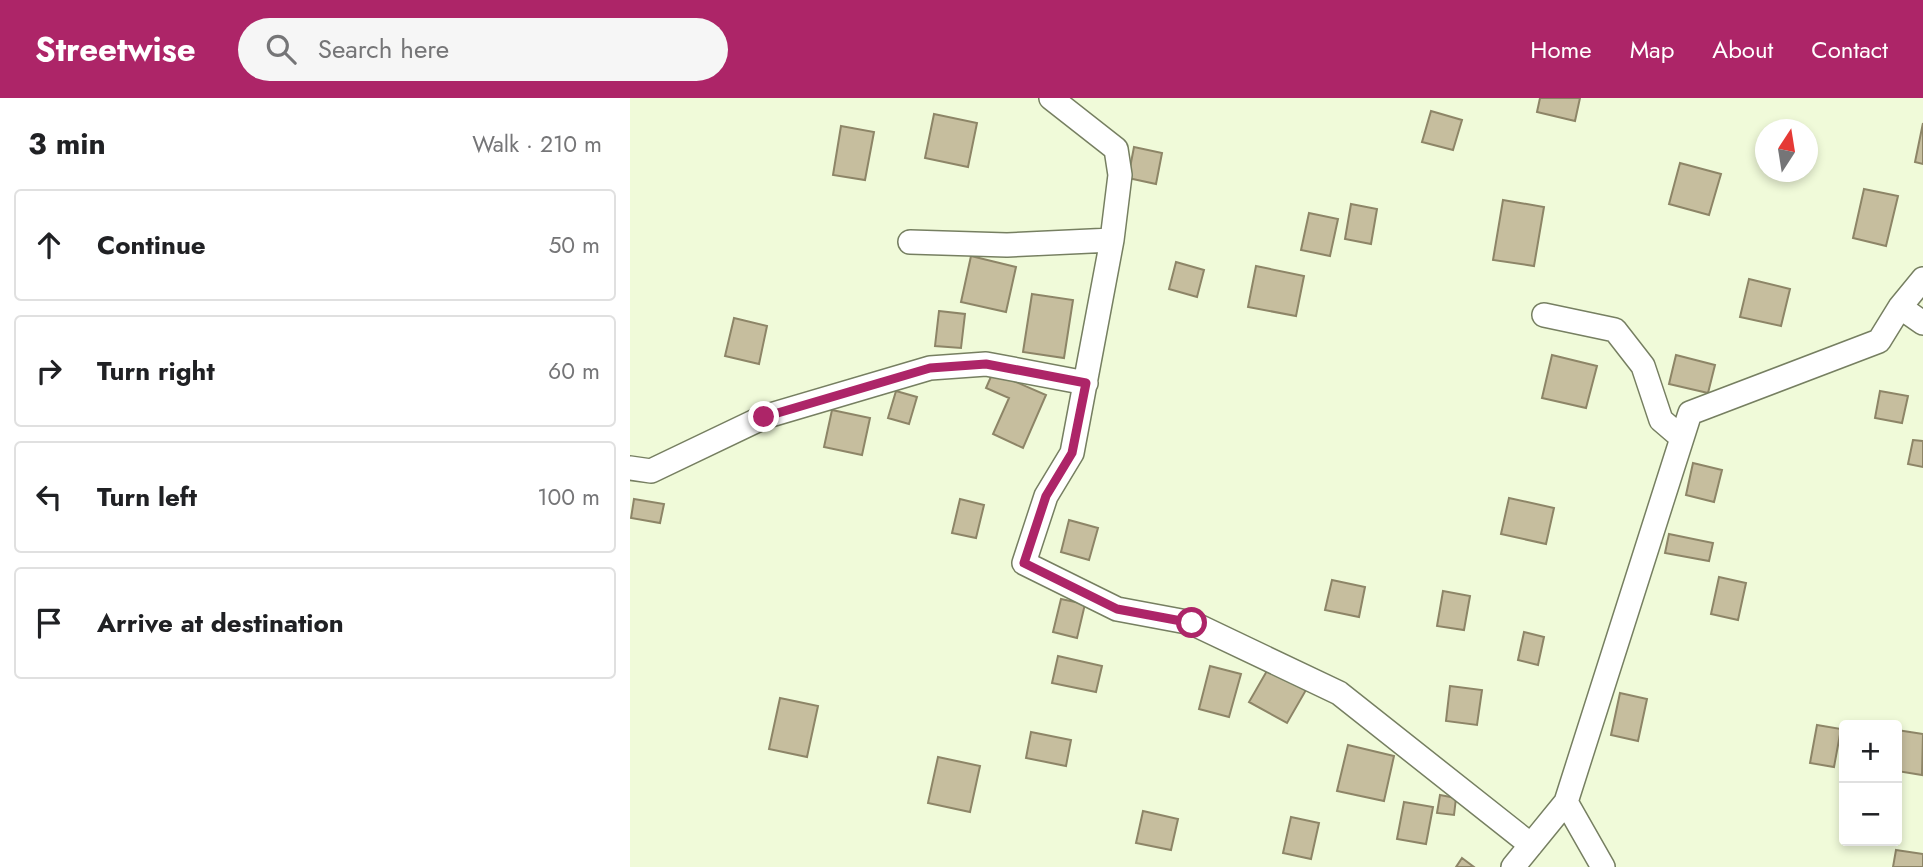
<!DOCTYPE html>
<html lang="en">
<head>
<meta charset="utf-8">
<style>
	:root { --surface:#fff; --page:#f6f6f6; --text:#202124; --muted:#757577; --line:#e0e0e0; --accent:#ad2568 }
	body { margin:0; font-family:Jost,sans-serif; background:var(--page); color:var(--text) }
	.controls { position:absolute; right:21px; bottom:21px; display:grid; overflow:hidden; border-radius:7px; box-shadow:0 4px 10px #0003 }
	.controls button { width:63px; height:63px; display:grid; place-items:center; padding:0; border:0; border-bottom:2px solid var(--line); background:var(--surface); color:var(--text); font:35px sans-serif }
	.compass { position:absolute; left:1125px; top:21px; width:63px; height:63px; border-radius:50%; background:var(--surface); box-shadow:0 4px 10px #0003; rotate:12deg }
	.stop { position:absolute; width:21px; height:21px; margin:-16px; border:5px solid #ad2568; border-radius:50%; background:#fff }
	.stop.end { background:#ad2568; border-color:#fff; box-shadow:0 2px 7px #0008 }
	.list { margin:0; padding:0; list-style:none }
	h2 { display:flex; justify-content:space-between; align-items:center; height:91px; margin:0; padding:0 28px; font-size:30px }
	h2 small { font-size:23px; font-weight:400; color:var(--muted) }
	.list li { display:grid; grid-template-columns:46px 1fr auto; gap:21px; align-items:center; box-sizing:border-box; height:112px; margin:0 14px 14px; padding:0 14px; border:2px solid var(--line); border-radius:7px }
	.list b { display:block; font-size:26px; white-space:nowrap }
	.list em { font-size:23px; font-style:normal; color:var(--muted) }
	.icon { flex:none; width:38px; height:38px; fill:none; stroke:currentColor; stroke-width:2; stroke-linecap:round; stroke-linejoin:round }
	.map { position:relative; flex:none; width:1293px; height:769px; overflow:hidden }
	header { display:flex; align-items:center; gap:42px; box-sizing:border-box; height:98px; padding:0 35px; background:var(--accent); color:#fff }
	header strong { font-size:33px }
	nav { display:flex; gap:38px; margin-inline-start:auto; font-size:24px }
	.search { width:490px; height:63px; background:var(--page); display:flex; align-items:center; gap:18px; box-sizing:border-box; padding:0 24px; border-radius:38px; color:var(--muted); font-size:26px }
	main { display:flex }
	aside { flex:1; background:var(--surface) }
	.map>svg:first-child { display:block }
</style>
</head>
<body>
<header>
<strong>Streetwise</strong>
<div class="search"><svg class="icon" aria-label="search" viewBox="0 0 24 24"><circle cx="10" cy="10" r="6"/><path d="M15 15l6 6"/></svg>Search here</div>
<nav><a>Home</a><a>Map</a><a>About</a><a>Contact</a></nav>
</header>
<main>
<aside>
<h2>3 min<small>Walk · 210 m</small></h2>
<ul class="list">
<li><svg class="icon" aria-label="ahead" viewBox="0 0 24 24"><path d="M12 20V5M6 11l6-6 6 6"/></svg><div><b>Continue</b></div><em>50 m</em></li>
<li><svg class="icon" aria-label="right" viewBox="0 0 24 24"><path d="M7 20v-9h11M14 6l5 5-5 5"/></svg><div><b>Turn right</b></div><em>60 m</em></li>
<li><svg class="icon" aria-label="left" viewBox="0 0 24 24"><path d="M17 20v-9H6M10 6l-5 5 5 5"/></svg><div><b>Turn left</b></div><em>100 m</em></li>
<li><svg class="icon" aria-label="arrive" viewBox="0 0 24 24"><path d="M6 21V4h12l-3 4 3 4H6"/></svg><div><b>Arrive at destination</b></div></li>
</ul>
</aside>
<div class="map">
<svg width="1293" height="769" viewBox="0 0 1293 769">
	<rect width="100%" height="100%" fill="#f0fad9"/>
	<!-- building -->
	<path fill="#c6be9e" stroke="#8d8567" stroke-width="2" d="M 910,0 L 950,0 L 945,23 L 907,14 Z
		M 801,13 L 832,22 L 823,52 L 792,44 Z
		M 304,16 L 347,25 L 338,69 L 295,60 Z
		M 1293,25 L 1293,66 L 1285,64 Z
		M 211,28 L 244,34 L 235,82 L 203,77 Z
		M 504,49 L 532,55 L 526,86 L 498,80 Z
		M 1050,65 L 1091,76 L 1079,117 L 1039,106 Z
		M 1234,91 L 1268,98 L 1256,148 L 1223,140 Z
		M 873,102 L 914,109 L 904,168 L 863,162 Z
		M 721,106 L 747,111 L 741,146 L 715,141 Z
		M 679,115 L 708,121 L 700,158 L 671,152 Z
		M 341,158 L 386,169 L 376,214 L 331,204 Z
		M 546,164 L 574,172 L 567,199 L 539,191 Z
		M 626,168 L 674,178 L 666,218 L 618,209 Z
		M 1119,181 L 1160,191 L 1151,228 L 1110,219 Z
		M 402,196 L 443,202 L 434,260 L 393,254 Z
		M 309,213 L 335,216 L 331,250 L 305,248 Z
		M 104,220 L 137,228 L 129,266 L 95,258 Z
		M 922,257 L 967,268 L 956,310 L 912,300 Z
		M 1046,257 L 1085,267 L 1078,295 L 1039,286 Z
		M 363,274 L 416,297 L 393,350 L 363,336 L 379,300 L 356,290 Z
		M 266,293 L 287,299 L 279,326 L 258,320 Z
		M 1250,293 L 1278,298 L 1272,325 L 1245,320 Z
		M 202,312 L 240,320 L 232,357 L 194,349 Z
		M 1283,342 L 1293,343 L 1293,369 L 1278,366 Z
		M 1063,365 L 1092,372 L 1084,404 L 1056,397 Z
		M 879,400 L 924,410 L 916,446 L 871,436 Z
		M 4,401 L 34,406 L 30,425 L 1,420 Z
		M 330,401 L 354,407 L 346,440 L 322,435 Z
		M 439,422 L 468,430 L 459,462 L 431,454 Z
		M 1039,436 L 1083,445 L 1079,463 L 1035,455 Z
		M 1089,479 L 1116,485 L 1108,522 L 1081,516 Z
		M 702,482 L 735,489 L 729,519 L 695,512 Z
		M 813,493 L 840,498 L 834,532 L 807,528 Z
		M 431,501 L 455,506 L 447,540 L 423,534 Z
		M 894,534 L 914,539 L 908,567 L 888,562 Z
		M 428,558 L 472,568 L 466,594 L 422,585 Z
		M 580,568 L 611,576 L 599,619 L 569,611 Z
		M 638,571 L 676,592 L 657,625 L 619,604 Z
		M 820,588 L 852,592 L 847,627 L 816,623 Z
		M 990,595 L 1017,601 L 1008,643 L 981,637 Z
		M 150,600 L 188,608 L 177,659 L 139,651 Z
		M 1187,627 L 1211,631 L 1204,669 L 1180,665 Z
		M 1267,632 L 1293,636 L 1292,677 L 1267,673 Z
		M 401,634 L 441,642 L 436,668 L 396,660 Z
		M 718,647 L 764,658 L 754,703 L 707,693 Z
		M 308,659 L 350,668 L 340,714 L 298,705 Z
		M 810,697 L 826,700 L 824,717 L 807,715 Z
		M 774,704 L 803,709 L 796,746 L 767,741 Z
		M 513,713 L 548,721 L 541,752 L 506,745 Z
		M 661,719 L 689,725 L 681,761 L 653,755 Z
		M 1266,752 L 1293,756 L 1293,769 L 1263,769 Z
		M 832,760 L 844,769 L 826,769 Z"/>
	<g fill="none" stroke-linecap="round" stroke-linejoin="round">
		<!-- minor casing -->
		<g stroke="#767f61" stroke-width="26">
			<path id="minor" d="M 421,0 L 486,51 L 490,77 L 482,142 L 442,355 L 416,398 L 394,465 L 487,511 L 562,525 L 709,595 L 901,747
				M 280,144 L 377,147 L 482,142
				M 1270,209 L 1293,225
				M 914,217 L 985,232 L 1013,268 L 1031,322 L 1052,340
				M 0,370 L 21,373 L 134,319 L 300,270 L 356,266 L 456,285
				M 936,704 L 973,769
				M 883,769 L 936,704 L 1060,315 L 1249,243 L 1270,209 L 1293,181"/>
		</g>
		<!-- minor -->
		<use href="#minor" stroke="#fff" stroke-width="23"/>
	</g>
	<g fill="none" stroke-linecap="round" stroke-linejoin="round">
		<!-- route -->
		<path stroke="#ad2568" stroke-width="9" d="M 134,319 L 300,270 L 356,266 L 456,285 L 442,355 L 416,398 L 394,465 L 487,511 L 562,525"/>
	</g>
</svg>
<div class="controls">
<button>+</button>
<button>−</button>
</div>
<svg class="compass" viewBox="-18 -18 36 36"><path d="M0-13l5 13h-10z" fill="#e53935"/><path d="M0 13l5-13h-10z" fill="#757577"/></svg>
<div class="stop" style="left:562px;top:525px"></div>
<div class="stop end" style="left:134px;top:319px"></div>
</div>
</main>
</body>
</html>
